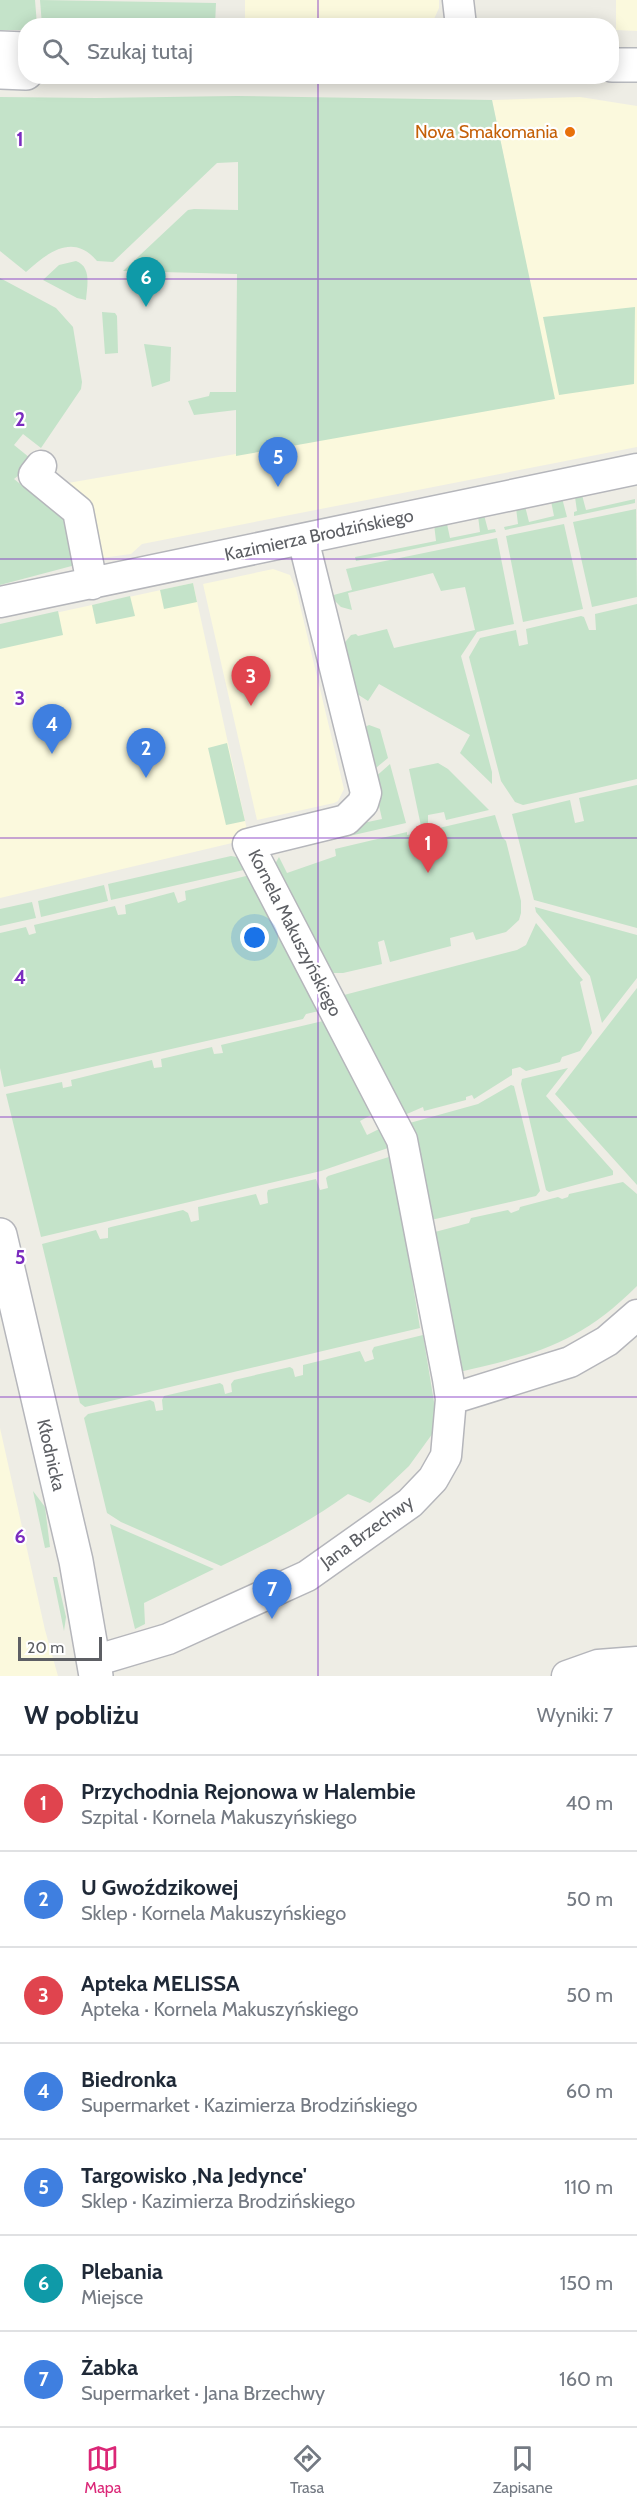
<!DOCTYPE html>
<html lang="pl">
<head>
<meta charset="utf-8">
<style>
	:root { --surface:#fff; --page:#f6f6f7; --text:#1f2937; --muted:#747a83; --line:#e0e1e3; --accent:#db2777 }
	body { margin:0; font-family:Cabin,sans-serif; background:var(--page); color:var(--text) }
	.scale { position:absolute; left:18px; bottom:15px; width:84px; box-sizing:border-box; padding-left:6px; border:3px solid #5d5f64; border-top:0; font-size:16px; line-height:21px; white-space:nowrap; color:#5d5f64; -webkit-text-stroke:4px #fff; paint-order:stroke }
	.you { position:absolute; left:255px; top:938px; width:21px; height:21px; margin:-15px; border:4px solid #fff; border-radius:50%; background:#1a73e8; box-shadow:0 0 0 9px #1a73e833 }
	.badge { display:grid; place-items:center; width:39px; height:39px; border-radius:50%; background:var(--accent); color:#fff; font-size:20px; font-weight:700 }
	.pin { position:absolute; translate:-50% -50px; filter:drop-shadow(0 2px 3px #0008) }
	.pin::after { content:''; position:absolute; top:32px; width:21px; height:18px; background:inherit; clip-path:polygon(0 0,100% 0,50% 100%) }
	.list { margin:0; padding:0; list-style:none }
	h2 { display:flex; justify-content:space-between; align-items:center; height:78px; margin:0; padding:0 24px; font-size:26px }
	h2 small { font-size:20px; font-weight:400; color:var(--muted) }
	.list li { display:grid; grid-template-columns:39px 1fr auto; gap:18px; align-items:center; box-sizing:border-box; height:96px; padding:0 24px; border-top:2px solid var(--line) }
	.list b { display:block; font-size:22px; white-space:nowrap }
	.list p { margin:0; font-size:20px; white-space:nowrap; color:var(--muted) }
	.list em { font-size:20px; font-style:normal; color:var(--muted) }
	.icon { flex:none; width:33px; height:33px; fill:none; stroke:currentColor; stroke-width:2; stroke-linecap:round; stroke-linejoin:round }
	.map { position:relative; flex:none; width:637px; height:1676px; overflow:hidden }
	.search { position:absolute; background:var(--surface); box-shadow:0 3px 15px #0003; left:18px; right:18px; top:18px; height:66px; display:flex; align-items:center; gap:15px; box-sizing:border-box; padding:0 21px; border-radius:24px; color:var(--muted); font-size:22px }
	.sheet { height:750px; background:var(--surface) }
	nav { display:flex; justify-content:space-around; align-items:center; box-sizing:border-box; height:84px; border-top:2px solid var(--line); background:var(--surface); font-size:16px; color:var(--muted) }
	nav a { display:grid; justify-items:center; gap:3px }
	nav .on { color:var(--accent) }
	.map>svg:first-child { display:block }
</style>
</head>
<body>
<div class="map">
<svg width="637" height="1676" viewBox="0 0 637 1676">
	<rect width="100%" height="100%" fill="#eeede5"/>
	<!-- commercial -->
	<path fill="#fbf9dd" d="M 245,0 L 439,0 L 439,8 L 434,19 L 430,22 L 301,21 L 288,25 L 245,26 Z
		M 616,0 L 637,0 L 637,31 L 616,30 Z
		M 580,97 L 637,106 L 637,447 L 142,544 L 131,554 L 94,559 L 62,484 L 554,399 L 492,100 Z
		M 273,569 L 290,575 L 296,589 L 344,789 L 338,801 L 334,803 L 257,820 L 203,584 Z
		M 193,583 L 249,839 L 0,898 L 0,625 Z
		M 0,1428 L 45,1630 L 58,1676 L 0,1676 Z"/>
	<!-- green -->
	<path fill="#c4e3c9" d="M 0,0 L 35,0 L 37,25 L 26,26 L 25,30 L 0,30 Z
		M 40,0 L 216,3 L 215,25 L 42,25 Z
		M 237,96 L 492,100 L 555,399 L 236,456 L 236,410 L 194,415 L 188,401 L 209,396 L 210,392 L 236,392 L 237,274 L 123,271 L 188,210 L 194,209 L 238,210 L 238,162 L 217,163 L 113,262 L 97,261 C 73,232 47,253 26,272 L 0,251 L 0,97 L 96,98 Z
		M 76,261 C 92,267 87,286 86,300 L 77,298 L 43,280 L 59,265 Z
		M 0,278 L 56,308 L 73,327 L 82,382 L 81,389 L 41,448 L 23,434 L 14,445 L 35,462 L 14,479 L 78,530 L 83,563 L 0,585 Z
		M 635,307 L 634,384 L 559,395 L 543,317 Z
		M 102,312 L 115,313 L 117,316 L 118,353 L 105,354 Z
		M 144,344 L 171,347 L 170,381 L 152,387 Z
		M 582,495 L 586,510 L 635,499 L 635,503 L 574,516 L 574,512 L 577,511 L 575,497 Z
		M 562,498 L 567,517 L 505,530 L 504,527 L 518,524 L 516,508 L 525,506 L 529,522 L 554,516 L 551,501 Z
		M 636,509 L 637,597 L 592,607 L 573,522 Z
		M 484,515 L 488,530 L 495,529 L 496,532 L 356,561 L 355,557 L 436,541 L 434,524 L 447,524 L 450,538 L 480,532 L 478,516 Z
		M 564,524 L 583,609 L 523,622 L 506,536 Z
		M 497,538 L 514,624 L 477,632 L 461,656 L 492,772 L 492,784 L 460,753 L 470,735 L 379,684 L 368,701 L 354,692 L 342,650 L 346,641 L 351,635 L 356,634 L 358,636 L 387,629 L 394,648 L 475,630 L 465,587 L 441,591 L 433,573 L 348,593 L 352,610 L 341,607 L 330,596 L 352,590 L 346,569 Z
		M 193,583 L 197,602 L 164,609 L 160,590 Z
		M 130,596 L 135,616 L 96,624 L 92,605 Z
		M 637,604 L 637,779 L 523,805 L 515,802 L 501,781 L 469,657 L 480,638 L 516,630 L 519,646 L 528,644 L 526,629 L 581,616 L 584,617 L 589,630 L 596,630 L 595,614 Z
		M 58,611 L 63,635 L 0,649 L 0,624 Z
		M 369,725 L 380,729 L 388,758 L 371,772 L 365,727 Z
		M 227,743 L 245,821 L 226,825 L 208,748 Z
		M 438,763 L 448,769 L 489,810 L 446,820 L 444,812 L 428,815 L 428,824 L 421,826 L 409,769 Z
		M 390,764 L 406,823 L 332,840 L 330,830 L 382,819 L 373,779 Z
		M 637,785 L 637,928 L 534,900 L 512,814 L 570,800 L 575,823 L 584,821 L 579,798 Z
		M 495,815 L 502,837 L 506,841 L 521,901 L 521,913 L 519,920 L 506,932 L 476,940 L 473,932 L 450,938 L 451,946 L 390,962 L 384,940 L 378,942 L 382,964 L 343,973 L 331,973 L 275,864 L 279,857 L 287,873 L 336,856 L 335,849 L 407,832 L 407,835 L 413,834 Z
		M 231,856 L 243,858 L 248,869 L 111,900 L 108,884 Z
		M 250,875 L 319,1011 L 306,1014 L 303,1019 L 4,1087 L 0,1068 L 0,933 L 26,927 L 29,935 L 36,933 L 34,925 L 115,906 L 118,915 L 126,914 L 125,905 L 174,892 L 178,903 L 186,900 L 185,891 Z
		M 104,885 L 108,901 L 41,917 L 38,901 Z
		M 32,902 L 36,918 L 0,926 L 0,909 Z
		M 535,907 L 637,935 L 637,978 L 602,1023 L 590,976 L 536,912 Z
		M 536,923 L 583,980 L 580,982 L 592,1033 L 580,1051 L 562,1057 L 560,1062 L 526,1071 L 520,1067 L 512,1069 L 512,1075 L 474,1099 L 472,1095 L 466,1097 L 466,1100 L 424,1111 L 423,1107 L 400,1117 L 342,1000 L 344,995 L 517,950 L 526,945 Z
		M 637,988 L 637,1185 L 555,1094 Z
		M 323,1021 L 371,1115 L 360,1121 L 367,1135 L 379,1129 L 388,1148 L 321,1171 L 41,1237 L 6,1094 L 62,1082 L 63,1088 L 72,1086 L 71,1080 L 152,1060 L 154,1068 L 162,1067 L 161,1059 L 212,1047 L 214,1054 L 223,1053 L 221,1045 Z
		M 568,1068 L 546,1096 L 613,1171 L 613,1175 L 549,1192 L 546,1190 L 521,1084 L 522,1079 Z
		M 511,1085 L 514,1086 L 540,1191 L 536,1196 L 431,1220 L 406,1124 L 478,1104 Z
		M 392,1156 L 420,1328 L 85,1407 L 80,1403 L 42,1244 L 96,1230 L 100,1239 L 108,1238 L 108,1228 L 111,1227 L 183,1210 L 188,1213 L 191,1222 L 199,1220 L 198,1207 L 256,1194 L 260,1205 L 268,1203 L 267,1193 L 268,1190 L 316,1179 L 320,1190 L 328,1188 L 326,1178 L 328,1176 Z
		M 623,1182 L 637,1194 L 637,1286 C 578,1345 533,1355 455,1373 L 431,1233 L 469,1223 L 471,1218 L 508,1210 L 511,1213 L 519,1210 L 520,1207 L 558,1197 L 562,1199 L 568,1197 L 569,1194 Z
		M 423,1335 L 438,1426 L 409,1466 L 370,1503 L 348,1494 C 308,1523 265,1545 221,1566 L 121,1522 L 107,1513 L 84,1418 L 88,1414 L 150,1400 L 154,1402 L 156,1411 L 163,1410 L 162,1400 L 164,1396 L 220,1383 L 223,1385 L 225,1394 L 232,1392 L 231,1384 L 234,1380 L 290,1367 L 293,1369 L 295,1377 L 303,1375 L 303,1365 L 360,1351 L 365,1362 L 374,1359 L 372,1351 L 374,1347 Z
		M 33,1491 L 45,1507 L 50,1547 L 45,1548 Z
		M 110,1524 L 214,1569 L 144,1603 L 145,1624 L 135,1629 Z
		M 53,1577 L 57,1577 L 66,1617 L 64,1631 Z"/>
	<g fill="none" stroke-linecap="round" stroke-linejoin="round">
		<!-- minor casing -->
		<g stroke="#b5b6bb" stroke-width="33">
			<path id="minor" d="M 458,0 L 461,26
				M 41,466 L 34,475 L 78,511 L 92,584
				M 0,602 L 637,469
				M 451,1399 L 570,1362 L 607,1341 L 637,1315
				M 94,1661 L 168,1639 L 307,1576 L 410,1503 L 433,1479 L 446,1456 L 451,1399 L 448,1379 L 402,1140 L 248,844 L 346,820 L 363,803 L 366,793 L 303,539
				M 567,1676 L 598,1665 L 637,1662"/>
		</g>
		<!-- tertiary casing -->
		<g stroke="#b5b6bb" stroke-width="36">
			<path id="tertiary" d="M 0,1235 L 76,1561 L 96,1676"/>
		</g>
		<!-- secondary casing -->
		<g stroke="#b6b8bd" stroke-width="36">
			<path id="secondary" d="M 0,48 L 26,49
				M 612,65 L 637,65
				M 0,72 L 26,73"/>
		</g>
		<!-- minor -->
		<use href="#minor" stroke="#fff" stroke-width="30"/>
		<!-- tertiary -->
		<use href="#tertiary" stroke="#fff" stroke-width="33"/>
		<!-- secondary -->
		<use href="#secondary" stroke="#fff" stroke-width="33"/>
	</g>
	<!-- grid -->
	<path fill="none" stroke="#7b2cbf" stroke-width="1.5" stroke-opacity="0.55" d="M 318,0 L 318,26M 318,76 L 318,1676M 0,279 L 637,279M 0,559 L 637,559M 0,838 L 637,838M 0,1117 L 637,1117M 0,1397 L 637,1397"/>
	<!-- markers -->
	<circle fill="#e8710a" stroke="#fff" stroke-width="2" cx="570" cy="132" r="6"/>
	<g text-anchor="middle" dominant-baseline="central" stroke-width="4.5" stroke-linejoin="round" paint-order="stroke">
		<!-- food labels -->
		<g font-size="18" fill="#c56008" stroke="#fff" text-anchor="end">
			<text x="558" y="132">Nova Smakomania</text>
		</g>
		<!-- street labels -->
		<g font-size="18" fill="#5d5f64" stroke="#fff">
			<text transform="translate(319 535) rotate(-12)">Kazimierza Brodzińskiego</text>
			<text transform="translate(295 933) rotate(63)">Kornela Makuszyńskiego</text>
			<text transform="translate(51 1455) rotate(77)">Kłodnicka</text>
			<text transform="translate(367 1532) rotate(-36)">Jana Brzechwy</text>
		</g>
	</g>
	<g font-size="20" text-anchor="middle" font-weight="bold" fill="#7b2cbf" stroke="#fff" stroke-width="4.5" stroke-linejoin="round" paint-order="stroke">
		<text x="20" y="146">1</text>
		<text x="20" y="426">2</text>
		<text x="20" y="705">3</text>
		<text x="20" y="984">4</text>
		<text x="20" y="1264">5</text>
		<text x="20" y="1543">6</text>
	</g>
</svg>
<div class="scale">20 m</div>
<div class="you"></div>
<div class="pin badge" style="left:428px;top:873px;background:#e0444e">1</div>
<div class="pin badge" style="left:146px;top:778px;background:#3f7fe0">2</div>
<div class="pin badge" style="left:251px;top:706px;background:#e0444e">3</div>
<div class="pin badge" style="left:52px;top:754px;background:#3f7fe0">4</div>
<div class="pin badge" style="left:278px;top:487px;background:#3f7fe0">5</div>
<div class="pin badge" style="left:146px;top:307px;background:#0f9aa8">6</div>
<div class="pin badge" style="left:272px;top:1619px;background:#3f7fe0">7</div>
<div class="search"><svg class="icon" aria-label="search" viewBox="0 0 24 24"><circle cx="10" cy="10" r="6"/><path d="M15 15l6 6"/></svg>Szukaj tutaj</div>
</div>
<section class="sheet">
<h2>W pobliżu<small>Wyniki: 7</small></h2>
<ul class="list">
<li><span class="badge" style="background:#e0444e">1</span><div><b>Przychodnia Rejonowa w Halembie</b><p>Szpital · Kornela Makuszyńskiego</p></div><em>40 m</em></li>
<li><span class="badge" style="background:#3f7fe0">2</span><div><b>U Gwoździkowej</b><p>Sklep · Kornela Makuszyńskiego</p></div><em>50 m</em></li>
<li><span class="badge" style="background:#e0444e">3</span><div><b>Apteka MELISSA</b><p>Apteka · Kornela Makuszyńskiego</p></div><em>50 m</em></li>
<li><span class="badge" style="background:#3f7fe0">4</span><div><b>Biedronka</b><p>Supermarket · Kazimierza Brodzińskiego</p></div><em>60 m</em></li>
<li><span class="badge" style="background:#3f7fe0">5</span><div><b>Targowisko ,Na Jedynce'</b><p>Sklep · Kazimierza Brodzińskiego</p></div><em>110 m</em></li>
<li><span class="badge" style="background:#0f9aa8">6</span><div><b>Plebania</b><p>Miejsce</p></div><em>150 m</em></li>
<li><span class="badge" style="background:#3f7fe0">7</span><div><b>Żabka</b><p>Supermarket · Jana Brzechwy</p></div><em>160 m</em></li>
</ul>
</section>
<nav>
<a class="on"><svg class="icon" aria-label="map" viewBox="0 0 24 24"><path d="M3 6l6-2 6 2 6-2v14l-6 2-6-2-6 2zM9 4v14M15 6v14"/></svg>Mapa</a>
<a><svg class="icon" aria-label="directions" viewBox="0 0 24 24"><path d="M12 3l9 9-9 9-9-9zM9 14v-3h6M13 9l2 2-2 2"/></svg>Trasa</a>
<a><svg class="icon" aria-label="saved" viewBox="0 0 24 24"><path d="M7 4h10v16l-5-4-5 4z"/></svg>Zapisane</a>
</nav>
</body>
</html>
